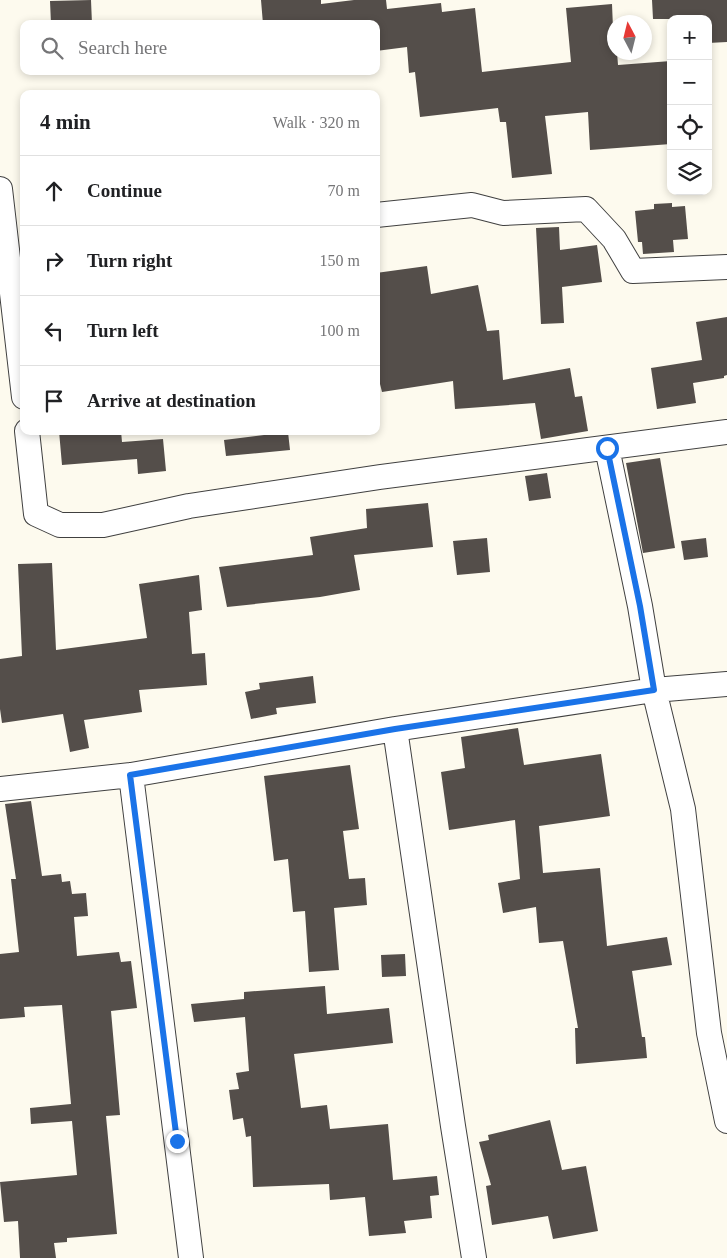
<!DOCTYPE html>
<html lang="en">
<head>
<meta charset="utf-8">
<style>
	:root { --surface:#fff; --page:#f2f2f2; --text:#202124; --muted:#757577; --line:#e0e0e0 }
	body { margin:0; font-family:Georgia,serif; background:var(--page); color:var(--text) }
	.controls { position:absolute; right:15px; top:15px; display:grid; overflow:hidden; border-radius:10px; box-shadow:0 2px 8px #0003 }
	.controls button { width:45px; height:45px; display:grid; place-items:center; padding:0; border:0; border-bottom:1px solid var(--line); background:var(--surface); color:var(--text); font:25px sans-serif }
	.compass { position:absolute; left:607px; top:15px; width:45px; height:45px; border-radius:50%; background:var(--surface); box-shadow:0 2px 8px #0003; rotate:353deg }
	.stop { position:absolute; width:15px; height:15px; margin:-11px; border:4px solid #1a73e8; border-radius:50%; background:#fff }
	.stop.end { background:#1a73e8; border-color:#fff; box-shadow:0 1px 5px #0008 }
	.list { margin:0; padding:0; list-style:none }
	h2 { display:flex; justify-content:space-between; align-items:center; height:65px; margin:0; padding:0 20px; font-size:21px }
	h2 small { font-size:16px; font-weight:400; color:var(--muted) }
	.list li { display:grid; grid-template-columns:32px 1fr auto; gap:15px; align-items:center; box-sizing:border-box; height:70px; padding:0 20px; border-top:1px solid var(--line) }
	.list b { display:block; font-size:19px; white-space:nowrap }
	.list em { font-size:16px; font-style:normal; color:var(--muted) }
	.icon { flex:none; width:28px; height:28px; fill:none; stroke:currentColor; stroke-width:2; stroke-linecap:round; stroke-linejoin:round }
	.map { position:relative; flex:none; width:727px; height:1258px; overflow:hidden }
	.search { position:absolute; background:var(--surface); box-shadow:0 2px 8px #0003; left:20px; top:20px; width:360px; height:55px; display:flex; align-items:center; gap:12px; box-sizing:border-box; padding:0 18px; border-radius:10px; color:var(--muted); font-size:19px }
	.panel { position:absolute; background:var(--surface); box-shadow:0 2px 8px #0003; left:20px; top:90px; width:360px; height:345px; border-radius:10px }
	.map>svg:first-child { display:block }
</style>
</head>
<body>
<div class="map">
<svg width="727" height="1258" viewBox="0 0 727 1258">
	<rect width="100%" height="100%" fill="#fdfaee"/>
	<!-- building -->
	<path fill="#544e4a" d="M 91,0 L 92,24 L 51,24 L 50,1 Z
		M 261,0 L 321,0 L 321,4 L 354,0 L 386,0 L 387,9 L 441,3 L 442,12 L 475,8 L 482,72 L 571,62 L 566,8 L 612,4 L 614,52 L 617,52 L 618,65 L 671,61 L 671,144 L 590,150 L 588,112 L 545,116 L 552,174 L 512,178 L 506,122 L 500,122 L 498,108 L 420,117 L 415,72 L 409,73 L 407,47 L 376,51 L 376,24 L 263,24 Z
		M 652,0 L 727,0 L 727,42 L 708,43 L 708,19 L 653,19 Z
		M 672,203 L 672,207 L 685,206 L 688,239 L 673,240 L 674,252 L 643,254 L 642,242 L 638,242 L 635,211 L 654,209 L 654,204 Z
		M 559,227 L 560,250 L 597,245 L 602,282 L 562,287 L 564,323 L 541,324 L 536,228 Z
		M 427,266 L 431,294 L 478,285 L 487,331 L 499,330 L 503,380 L 570,368 L 575,397 L 582,396 L 588,431 L 541,439 L 535,403 L 455,409 L 453,381 L 382,392 L 380,384 L 376,384 L 376,273 Z
		M 727,317 L 727,375 L 724,376 L 724,378 L 693,383 L 696,403 L 657,409 L 651,368 L 702,360 L 696,322 Z
		M 59,431 L 121,431 L 122,442 L 163,439 L 166,471 L 138,474 L 137,459 L 62,465 Z
		M 288,432 L 290,450 L 226,456 L 224,440 Z
		M 660,458 L 675,548 L 643,553 L 626,463 Z
		M 547,473 L 551,498 L 529,501 L 525,476 Z
		M 428,503 L 433,547 L 354,555 L 360,590 L 320,597 L 227,607 L 219,567 L 313,555 L 310,537 L 367,528 L 366,509 Z
		M 487,538 L 490,572 L 457,575 L 453,541 Z
		M 706,538 L 708,557 L 684,560 L 681,541 Z
		M 52,563 L 56,650 L 147,638 L 139,584 L 199,575 L 202,610 L 189,612 L 192,654 L 205,653 L 207,685 L 139,690 L 142,712 L 84,720 L 89,748 L 70,752 L 63,714 L 2,723 L 0,709 L 0,659 L 22,656 L 18,564 Z
		M 313,676 L 316,703 L 276,708 L 277,714 L 251,719 L 245,692 L 260,689 L 259,683 Z
		M 518,728 L 524,765 L 601,754 L 610,816 L 539,826 L 543,873 L 600,868 L 607,946 L 667,937 L 672,965 L 632,971 L 642,1037 L 645,1037 L 647,1058 L 576,1064 L 575,1028 L 578,1028 L 563,941 L 539,943 L 536,907 L 503,913 L 498,883 L 520,879 L 515,820 L 449,830 L 441,772 L 465,768 L 461,737 Z
		M 350,765 L 359,829 L 343,831 L 349,879 L 365,878 L 367,905 L 334,908 L 339,970 L 309,972 L 305,911 L 293,912 L 288,859 L 274,861 L 264,776 Z
		M 31,801 L 42,876 L 61,874 L 62,882 L 70,881 L 72,894 L 86,893 L 88,916 L 74,917 L 77,956 L 119,952 L 121,962 L 131,961 L 137,1008 L 111,1011 L 120,1115 L 106,1116 L 117,1234 L 67,1238 L 67,1242 L 54,1243 L 56,1258 L 20,1258 L 18,1221 L 4,1222 L 0,1182 L 77,1175 L 72,1121 L 31,1124 L 30,1108 L 71,1104 L 62,1005 L 24,1007 L 25,1017 L 0,1019 L 0,954 L 19,952 L 11,879 L 16,879 L 5,804 Z
		M 405,954 L 406,976 L 382,977 L 381,955 Z
		M 325,986 L 327,1014 L 389,1008 L 393,1043 L 294,1054 L 301,1108 L 327,1105 L 330,1129 L 388,1124 L 393,1180 L 437,1176 L 439,1195 L 430,1196 L 432,1218 L 404,1221 L 406,1233 L 369,1236 L 365,1197 L 330,1200 L 329,1184 L 253,1187 L 251,1136 L 246,1137 L 243,1118 L 233,1120 L 229,1090 L 239,1089 L 236,1073 L 249,1071 L 245,1017 L 194,1022 L 191,1004 L 244,999 L 244,992 Z
		M 550,1120 L 562,1170 L 586,1166 L 598,1231 L 553,1239 L 548,1216 L 492,1225 L 486,1186 L 491,1185 L 479,1142 L 489,1140 L 488,1135 Z"/>
	<g fill="none" stroke-linecap="round" stroke-linejoin="round">
		<!-- minor casing -->
		<g stroke="#404040" stroke-width="26">
			<path id="minor" d="M 0,189 L 24,397
				M 376,215 L 472,205 L 503,213 L 586,209 L 614,239 L 633,271 L 727,267
				M 27,431 L 36,514 L 60,525 L 103,525 L 189,506 L 380,477 L 727,432
				M 607,448 L 640,606 L 654,690 L 683,809 L 709,1033 L 727,1121
				M 395,729 L 453,1126 L 474,1258
				M 131,775 L 191,1258
				M 0,789 L 131,775 L 395,729 L 654,690 L 727,684"/>
		</g>
		<!-- minor -->
		<use href="#minor" stroke="#fff" stroke-width="24"/>
	</g>
	<g fill="none" stroke-linecap="round" stroke-linejoin="round">
		<!-- route -->
		<path stroke="#1a73e8" stroke-width="6" d="M 177,1141 L 130,775 L 395,729 L 654,690 L 640,606 L 607,448"/>
	</g>
</svg>
<div class="controls">
<button>+</button>
<button>−</button>
<button><svg class="icon" aria-label="locate" viewBox="0 0 24 24"><circle cx="12" cy="12" r="6"/><path d="M12 2v4M12 18v4M2 12h4M18 12h4"/></svg></button>
<button><svg class="icon" aria-label="layers" viewBox="0 0 24 24"><path d="M12 4l9 5-9 5-9-5zM3 14l9 5 9-5"/></svg></button>
</div>
<svg class="compass" viewBox="-18 -18 36 36"><path d="M0-13l5 13h-10z" fill="#e53935"/><path d="M0 13l5-13h-10z" fill="#757577"/></svg>
<div class="stop" style="left:607px;top:448px"></div>
<div class="stop end" style="left:177px;top:1141px"></div>
<div class="search"><svg class="icon" aria-label="search" viewBox="0 0 24 24"><circle cx="10" cy="10" r="6"/><path d="M15 15l6 6"/></svg>Search here</div>
<section class="panel">
<h2>4 min<small>Walk · 320 m</small></h2>
<ul class="list">
<li><svg class="icon" aria-label="ahead" viewBox="0 0 24 24"><path d="M12 20V5M6 11l6-6 6 6"/></svg><div><b>Continue</b></div><em>70 m</em></li>
<li><svg class="icon" aria-label="right" viewBox="0 0 24 24"><path d="M7 20v-9h11M14 6l5 5-5 5"/></svg><div><b>Turn right</b></div><em>150 m</em></li>
<li><svg class="icon" aria-label="left" viewBox="0 0 24 24"><path d="M17 20v-9H6M10 6l-5 5 5 5"/></svg><div><b>Turn left</b></div><em>100 m</em></li>
<li><svg class="icon" aria-label="arrive" viewBox="0 0 24 24"><path d="M6 21V4h12l-3 4 3 4H6"/></svg><div><b>Arrive at destination</b></div></li>
</ul>
</section>
</div>
</body>
</html>
